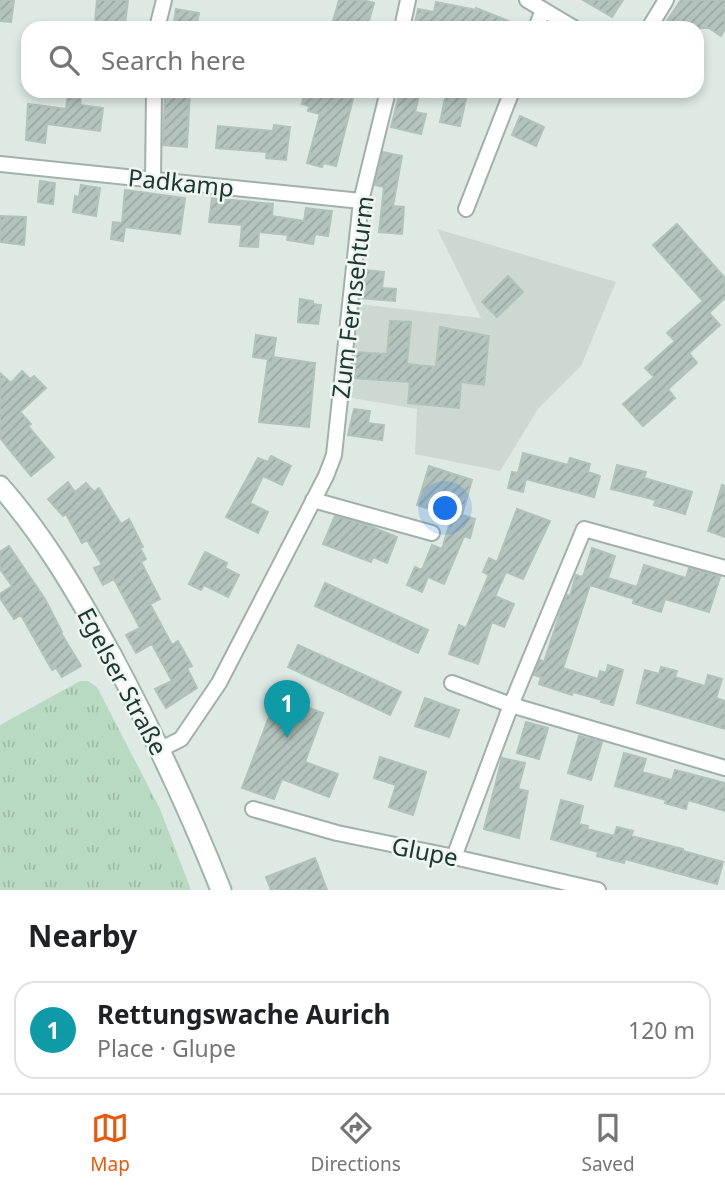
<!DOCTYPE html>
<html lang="en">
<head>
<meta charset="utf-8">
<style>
	:root { --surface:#fff; --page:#f2f2f2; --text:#202124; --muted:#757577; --line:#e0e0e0; --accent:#ea580c }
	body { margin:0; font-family:"Noto Sans",sans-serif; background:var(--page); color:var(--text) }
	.you { position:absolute; left:446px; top:509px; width:24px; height:24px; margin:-18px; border:5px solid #fff; border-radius:50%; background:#1a73e8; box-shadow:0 0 0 10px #1a73e833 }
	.badge { display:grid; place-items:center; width:46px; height:46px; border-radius:50%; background:var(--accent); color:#fff; font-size:23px; font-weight:700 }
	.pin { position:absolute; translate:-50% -58px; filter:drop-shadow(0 2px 4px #0008) }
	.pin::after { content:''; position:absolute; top:37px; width:24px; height:21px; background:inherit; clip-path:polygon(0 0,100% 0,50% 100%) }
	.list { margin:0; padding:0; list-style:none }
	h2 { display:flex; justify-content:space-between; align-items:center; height:91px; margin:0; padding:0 28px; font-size:30px }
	h2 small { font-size:23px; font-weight:400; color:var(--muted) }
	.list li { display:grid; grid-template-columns:46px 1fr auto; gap:21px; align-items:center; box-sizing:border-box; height:98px; margin:0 14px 14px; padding:0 14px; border:2px solid var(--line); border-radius:21px }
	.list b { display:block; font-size:26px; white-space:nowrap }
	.list p { margin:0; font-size:23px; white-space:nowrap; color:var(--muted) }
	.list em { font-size:23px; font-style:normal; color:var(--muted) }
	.icon { flex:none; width:38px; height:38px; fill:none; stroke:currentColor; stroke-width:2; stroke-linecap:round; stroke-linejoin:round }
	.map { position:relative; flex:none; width:725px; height:890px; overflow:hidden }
	.search { position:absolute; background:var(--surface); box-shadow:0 4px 10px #0003; left:21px; right:21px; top:21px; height:77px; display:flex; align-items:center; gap:18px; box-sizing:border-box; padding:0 24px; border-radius:21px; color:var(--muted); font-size:26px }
	.sheet { height:203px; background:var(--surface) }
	nav { display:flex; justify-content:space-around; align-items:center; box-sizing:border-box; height:98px; border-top:2px solid var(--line); background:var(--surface); font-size:19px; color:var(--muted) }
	nav a { display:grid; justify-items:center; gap:4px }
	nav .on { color:var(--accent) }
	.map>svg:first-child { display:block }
</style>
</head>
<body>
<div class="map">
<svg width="725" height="890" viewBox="0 0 725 890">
	<defs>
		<pattern id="grass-tufts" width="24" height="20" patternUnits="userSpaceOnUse" patternTransform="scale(1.75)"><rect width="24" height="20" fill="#b8d9c2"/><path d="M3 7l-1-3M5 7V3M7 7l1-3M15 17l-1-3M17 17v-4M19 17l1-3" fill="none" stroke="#9ebba7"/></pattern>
		<pattern id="building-hatch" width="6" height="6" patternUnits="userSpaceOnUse" patternTransform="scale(1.75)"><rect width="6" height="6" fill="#b4c3bd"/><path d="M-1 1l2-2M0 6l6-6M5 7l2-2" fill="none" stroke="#9aa8a3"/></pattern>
	</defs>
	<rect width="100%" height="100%" fill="#dee9e4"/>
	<!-- built -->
	<path fill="#cdd8d3" d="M 437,229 L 616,282 L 581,366 L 538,409 L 500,471 L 415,454 L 417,409 L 346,397 L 358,304 L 481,318 Z"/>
	<!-- grass -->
	<path fill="url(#grass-tufts)" d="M 80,681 L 88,681 L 97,687 L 160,809 L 191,890 L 0,890 L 0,725 Z"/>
	<!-- building -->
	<path fill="url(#building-hatch)" stroke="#b1c2bb" stroke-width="2" d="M 0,0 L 14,0 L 11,22 L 0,21 Z
		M 97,0 L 128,0 L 125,24 L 95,21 Z
		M 339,0 L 363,0 L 374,3 L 367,27 L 349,21 L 347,25 L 333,21 Z
		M 583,0 L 623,0 L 612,17 Z
		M 681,0 L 725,0 L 725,29 L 721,36 L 709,28 L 662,28 Z
		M 436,2 L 476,10 L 476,8 L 526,28 L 414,28 L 418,9 L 434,12 Z
		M 176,9 L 199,13 L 196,28 L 173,28 Z
		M 165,91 L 190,91 L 187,147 L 163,145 Z
		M 305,91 L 355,91 L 336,166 L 323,163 L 322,167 L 307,163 L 320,114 L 308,111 L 309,106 L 302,104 Z
		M 400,91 L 420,91 L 415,112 L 426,114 L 421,134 L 391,127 Z
		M 68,94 L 81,96 L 80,105 L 103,108 L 100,131 L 47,124 L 45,143 L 26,140 L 28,104 L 66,109 Z
		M 446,94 L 466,98 L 460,126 L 440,122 Z
		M 520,116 L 544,127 L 536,146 L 512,135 Z
		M 274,125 L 290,127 L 286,160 L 266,158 L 267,152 L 216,148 L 218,126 L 273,131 Z
		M 383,152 L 402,156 L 393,206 L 404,207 L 402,234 L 379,232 L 384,187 L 375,185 Z
		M 40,181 L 55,183 L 53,204 L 38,202 Z
		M 81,185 L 100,188 L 96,216 L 73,212 L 75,196 L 79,197 Z
		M 125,190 L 185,198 L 180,234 L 125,227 L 123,241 L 111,239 L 113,222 L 122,223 Z
		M 212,198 L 273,204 L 272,216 L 304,221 L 306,208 L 332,211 L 328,236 L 315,234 L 313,244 L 287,240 L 288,235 L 259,232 L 258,247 L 240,246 L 242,225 L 209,222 Z
		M 0,216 L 26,217 L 24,245 L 0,242 Z
		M 677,224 L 725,278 L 725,298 L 709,313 L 720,325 L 689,353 L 697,363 L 668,389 L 675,398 L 643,426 L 623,404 L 654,377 L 645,368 L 675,341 L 667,333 L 703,301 L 653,245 Z
		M 363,270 L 384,272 L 382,288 L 396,289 L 395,301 L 360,298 Z
		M 508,276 L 523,292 L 497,317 L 482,302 Z
		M 300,299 L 313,301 L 313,304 L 321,305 L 318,324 L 298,322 Z
		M 390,321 L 411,322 L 407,364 L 436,367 L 440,327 L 489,336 L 484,385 L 461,382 L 459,408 L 408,403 L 410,382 L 354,378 L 355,352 L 387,354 Z
		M 256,335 L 276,338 L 273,357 L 315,363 L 309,427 L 259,422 L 268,359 L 253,357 Z
		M 22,371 L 30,379 L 34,376 L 46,388 L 20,412 L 31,424 L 28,426 L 54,457 L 31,476 L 0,438 L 0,373 L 11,383 Z
		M 354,409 L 370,411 L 368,423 L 384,425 L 382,440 L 348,435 Z
		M 523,453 L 568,465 L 570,458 L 590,464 L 588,472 L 600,476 L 594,497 L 526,479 L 523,492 L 508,488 L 512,472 L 518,473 Z
		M 271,456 L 291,466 L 282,485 L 263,476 L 250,503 L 268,512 L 258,533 L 226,517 L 258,458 L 268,462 Z
		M 617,465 L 646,472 L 644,478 L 692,492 L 685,514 L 654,505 L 656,500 L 611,489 Z
		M 429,466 L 472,480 L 462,515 L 475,519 L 470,538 L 464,536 L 444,584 L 428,577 L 422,592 L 407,585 L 415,567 L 422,570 L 432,545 L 442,549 L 452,516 L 417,505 Z
		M 68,482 L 75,492 L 86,483 L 94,492 L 99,488 L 121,524 L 129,519 L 143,547 L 140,548 L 146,559 L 141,562 L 160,599 L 150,604 L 172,645 L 178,641 L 192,666 L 187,668 L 197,688 L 166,708 L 155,689 L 172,681 L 152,644 L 136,653 L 126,635 L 140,628 L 114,579 L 103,585 L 94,568 L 102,565 L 87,540 L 82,543 L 66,514 L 63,516 L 48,499 Z
		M 722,485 L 725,486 L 725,537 L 708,531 Z
		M 517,509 L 550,521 L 523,579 L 506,572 L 495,596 L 514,604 L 504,627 L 492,622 L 478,664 L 449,654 L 459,625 L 466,628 L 489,575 L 483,572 L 489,558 L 497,562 Z
		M 335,516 L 367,525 L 397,537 L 387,563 L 373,557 L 371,562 L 323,544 Z
		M 9,546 L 45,599 L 62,632 L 61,633 L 81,666 L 62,677 L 56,668 L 52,670 L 21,615 L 14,619 L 0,598 L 0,594 L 12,586 L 0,569 L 0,552 Z
		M 592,548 L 615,556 L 608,578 L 637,587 L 644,565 L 686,578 L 689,568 L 720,577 L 709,612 L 665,599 L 661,612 L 633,603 L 634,599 L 590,585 L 563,668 L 598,679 L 600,671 L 606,673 L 608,665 L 623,670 L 613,705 L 601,702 L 602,700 L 573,692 L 572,695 L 539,684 L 541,677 L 534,675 L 540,660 L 544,662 L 562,607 L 567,595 L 570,596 L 576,575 L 583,577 Z
		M 205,552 L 227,563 L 225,568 L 239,575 L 228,597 L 204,585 L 201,590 L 189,584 Z
		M 325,583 L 428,630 L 418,653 L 315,606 Z
		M 298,645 L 401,692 L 390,715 L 288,667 Z
		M 661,667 L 677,671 L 675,677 L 705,686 L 708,675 L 722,679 L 716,698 L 725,701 L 725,729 L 637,703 L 645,670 L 659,674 Z
		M 277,696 L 323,713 L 305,762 L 338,774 L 329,797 L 282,779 L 274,799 L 242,788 Z
		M 425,698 L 459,710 L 449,737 L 415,726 Z
		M 526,722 L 548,728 L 539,759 L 517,753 Z
		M 579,736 L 602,742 L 591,780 L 568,773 Z
		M 624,753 L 646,759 L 642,772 L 672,780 L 675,770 L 725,783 L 725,811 L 688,800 L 686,809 L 665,803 L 666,800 L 615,786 Z
		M 380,757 L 426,772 L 413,815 L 389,807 L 396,785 L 374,778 Z
		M 502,758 L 525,763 L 518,789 L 528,791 L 519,838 L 484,829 Z
		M 561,800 L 583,806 L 579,824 L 588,826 L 587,829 L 614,836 L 617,827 L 633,831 L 631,836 L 683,849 L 683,851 L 723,862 L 717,884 L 625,859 L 624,863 L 597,856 L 598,852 L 551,839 Z
		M 315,858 L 327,890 L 271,890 L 266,877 Z"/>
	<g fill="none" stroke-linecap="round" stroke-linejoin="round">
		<!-- minor casing -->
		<g stroke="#a2b0ab" stroke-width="18">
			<path id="minor" d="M 527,0 L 574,28
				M 157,28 L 164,0
				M 402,28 L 408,0
				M 536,28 L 543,10
				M 649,28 L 666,0
				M 0,164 L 361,201
				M 153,180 L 154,91
				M 466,209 L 512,91
				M 313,500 L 432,533
				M 725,568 L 584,529 L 511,705 L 725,768
				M 452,683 L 511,705 L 454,857
				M 161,749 L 181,739 L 219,683 L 326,476 L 334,455 L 361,201 L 388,91
				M 253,809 L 337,833 L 454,857 L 598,890"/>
		</g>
		<!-- secondary casing -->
		<g stroke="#9fb4ac" stroke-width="23">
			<path id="secondary" d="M 0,486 C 45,537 78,595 111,654 C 152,731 189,809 221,890"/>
		</g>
		<!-- minor -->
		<use href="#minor" stroke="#fff" stroke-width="14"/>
		<!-- secondary -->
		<use href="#secondary" stroke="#fff" stroke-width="19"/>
	</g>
	<g text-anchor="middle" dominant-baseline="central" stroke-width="5" stroke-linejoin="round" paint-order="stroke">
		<!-- street labels -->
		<g font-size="24" fill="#213732" stroke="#eef6f2">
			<text transform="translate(181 182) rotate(6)">Padkamp</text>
			<text transform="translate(352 297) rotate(-83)">Zum Fernsehturm</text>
			<text transform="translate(123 681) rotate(62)">Egelser Straße</text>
			<text transform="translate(425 851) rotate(11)">Glupe</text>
		</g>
	</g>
</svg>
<div class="you"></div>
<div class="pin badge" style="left:287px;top:738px;background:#0f9aa8">1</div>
<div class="search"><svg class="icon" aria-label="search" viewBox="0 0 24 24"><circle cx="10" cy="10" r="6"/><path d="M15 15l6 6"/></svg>Search here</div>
</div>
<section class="sheet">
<h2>Nearby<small></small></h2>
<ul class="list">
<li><span class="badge" style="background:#0f9aa8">1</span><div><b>Rettungswache Aurich</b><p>Place · Glupe</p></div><em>120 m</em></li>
</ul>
</section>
<nav>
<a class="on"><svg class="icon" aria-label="map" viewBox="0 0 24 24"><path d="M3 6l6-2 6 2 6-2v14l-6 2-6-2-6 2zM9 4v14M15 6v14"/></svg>Map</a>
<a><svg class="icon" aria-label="directions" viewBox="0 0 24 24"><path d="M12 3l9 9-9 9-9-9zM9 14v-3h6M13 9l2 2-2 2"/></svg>Directions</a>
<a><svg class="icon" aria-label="saved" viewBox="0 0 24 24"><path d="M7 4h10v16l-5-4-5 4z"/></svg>Saved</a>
</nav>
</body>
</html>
